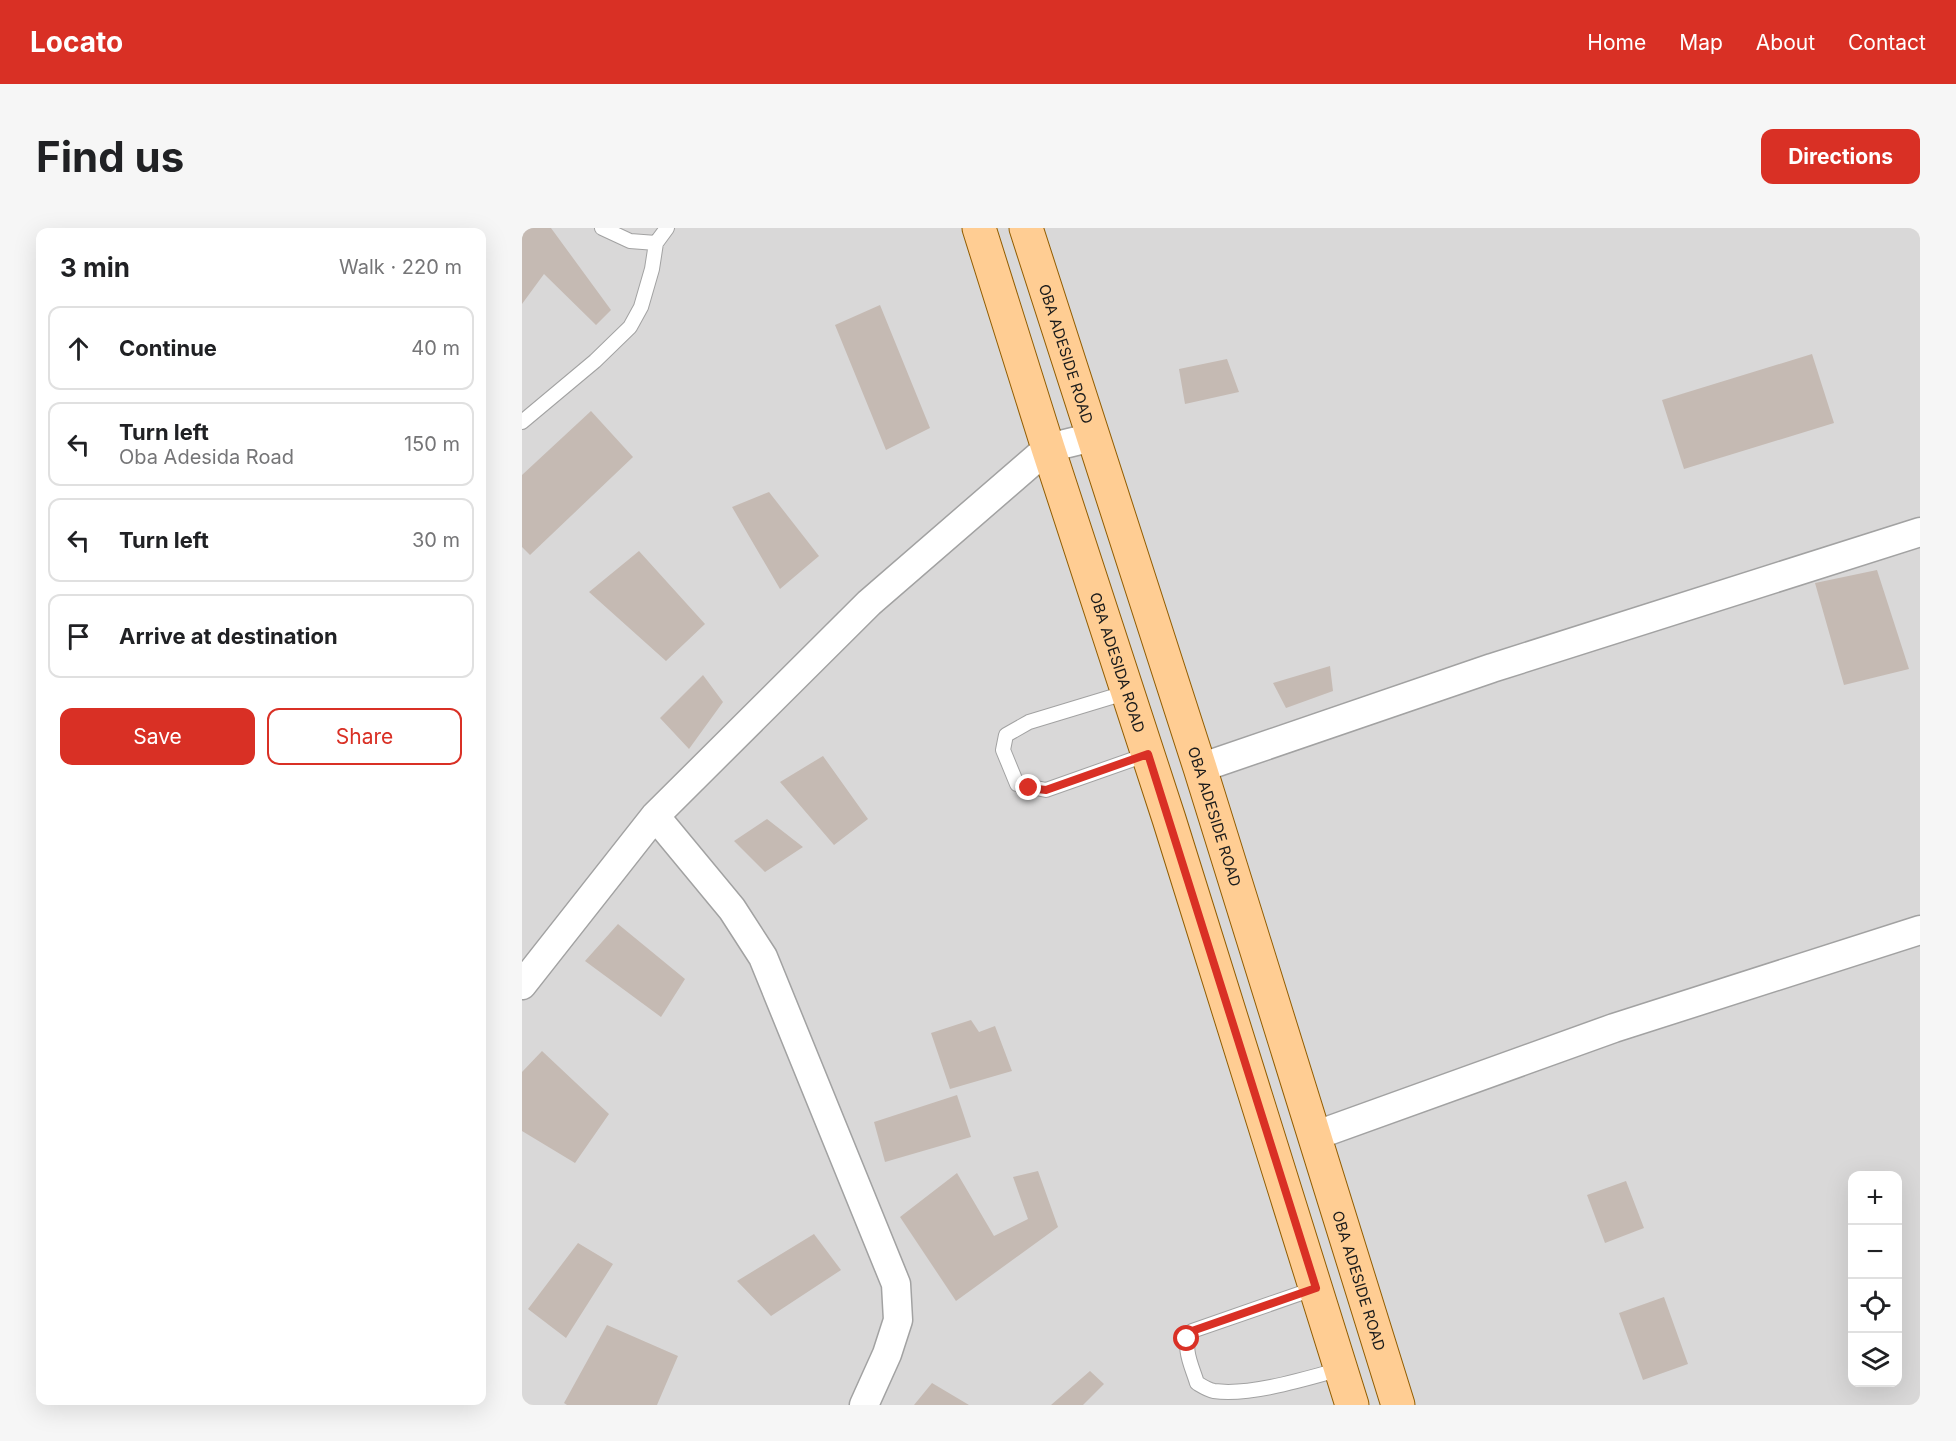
<!DOCTYPE html>
<html lang="en">
<head>
<meta charset="utf-8">
<style>
	:root { --surface:#fff; --page:#f6f6f6; --text:#202124; --muted:#757577; --line:#e0e0e0; --accent:#d93025 }
	body { margin:0; font-family:Inter,sans-serif; background:var(--page); color:var(--text) }
	.controls { position:absolute; right:18px; bottom:18px; display:grid; overflow:hidden; border-radius:12px; box-shadow:0 6px 24px #0002 }
	.controls button { width:54px; height:54px; display:grid; place-items:center; padding:0; border:0; border-bottom:2px solid var(--line); background:var(--surface); color:var(--text); font:30px sans-serif }
	.stop { position:absolute; width:18px; height:18px; margin:-14px; border:4px solid #d93025; border-radius:50%; background:#fff }
	.stop.end { background:#d93025; border-color:#fff; box-shadow:0 2px 6px #0008 }
	.list { margin:0; padding:0; list-style:none }
	h2 { display:flex; justify-content:space-between; align-items:center; height:78px; margin:0; padding:0 24px; font-size:26px }
	h2 small { font-size:20px; font-weight:400; color:var(--muted) }
	.list li { display:grid; grid-template-columns:39px 1fr auto; gap:18px; align-items:center; box-sizing:border-box; height:84px; margin:0 12px 12px; padding:0 12px; border:2px solid var(--line); border-radius:12px }
	.list b { display:block; font-size:22px; white-space:nowrap }
	.list p { margin:0; font-size:20px; white-space:nowrap; color:var(--muted) }
	.list em { font-size:20px; font-style:normal; color:var(--muted) }
	.actions { display:flex; gap:12px; padding:18px 24px }
	.actions a { flex:1; padding:14px 0; border:2px solid var(--accent); border-radius:12px; text-align:center; font-size:21px; color:var(--accent) }
	.actions .main { background:var(--accent); color:#fff }
	.icon { flex:none; width:33px; height:33px; fill:none; stroke:currentColor; stroke-width:2; stroke-linecap:round; stroke-linejoin:round }
	.map { position:relative; flex:none; width:1398px; height:1177px; overflow:hidden; border-radius:12px }
	header { display:flex; align-items:center; gap:36px; box-sizing:border-box; height:84px; padding:0 30px; background:var(--accent); color:#fff }
	header strong { font-size:28px }
	nav { display:flex; gap:33px; margin-inline-start:auto; font-size:21px }
	.intro { display:flex; align-items:center; justify-content:space-between; box-sizing:border-box; height:144px; padding:0 36px }
	h1 { margin:0; font-size:42px }
	.button { padding:15px 27px; border-radius:12px; background:var(--accent); color:#fff; font-size:21px; font-weight:700 }
	main { display:flex; gap:36px; padding:0 36px }
	aside { flex:1; background:var(--surface); border-radius:12px; box-shadow:0 6px 24px #0002 }
	.map>svg:first-child { display:block }
</style>
</head>
<body>
<header>
<strong>Locato</strong>
<nav><a>Home</a><a>Map</a><a>About</a><a>Contact</a></nav>
</header>
<div class="intro"><h1>Find us</h1><a class="button">Directions</a></div>
<main>
<aside>
<h2>3 min<small>Walk · 220 m</small></h2>
<ul class="list">
<li><svg class="icon" aria-label="ahead" viewBox="0 0 24 24"><path d="M12 20V5M6 11l6-6 6 6"/></svg><div><b>Continue</b></div><em>40 m</em></li>
<li><svg class="icon" aria-label="left" viewBox="0 0 24 24"><path d="M17 20v-9H6M10 6l-5 5 5 5"/></svg><div><b>Turn left</b><p>Oba Adesida Road</p></div><em>150 m</em></li>
<li><svg class="icon" aria-label="left" viewBox="0 0 24 24"><path d="M17 20v-9H6M10 6l-5 5 5 5"/></svg><div><b>Turn left</b></div><em>30 m</em></li>
<li><svg class="icon" aria-label="arrive" viewBox="0 0 24 24"><path d="M6 21V4h12l-3 4 3 4H6"/></svg><div><b>Arrive at destination</b></div></li>
</ul>
<div class="actions"><a class="main">Save</a><a>Share</a></div>
</aside>
<div class="map">
<svg width="1398" height="1177" viewBox="0 0 1398 1177">
	<rect width="100%" height="100%" fill="#ede8e0"/>
	<!-- residential -->
	<path fill="#d9d8d8" fill-rule="evenodd" d="M 0,0 L 1398,0 L 1398,1177 L 0,1177 ZM 1330,948 L 1376,948 L 1376,1154 L 1330,1154 Z"/>
	<!-- building -->
	<path fill="#c5bab3" d="M 0,0 L 29,0 L 89,82 L 74,97 L 22,46 L 0,76 Z
		M 358,77 L 408,200 L 364,222 L 313,97 Z
		M 1290,126 L 1312,195 L 1162,241 L 1140,172 Z
		M 705,131 L 717,164 L 663,176 L 657,141 Z
		M 69,183 L 111,229 L 8,327 L 0,319 L 0,247 Z
		M 247,264 L 297,328 L 258,361 L 210,279 Z
		M 117,323 L 183,396 L 144,433 L 67,364 Z
		M 1355,342 L 1387,441 L 1322,457 L 1293,355 Z
		M 808,438 L 811,463 L 764,480 L 751,455 Z
		M 181,447 L 201,474 L 167,521 L 138,490 Z
		M 301,528 L 346,591 L 312,617 L 258,554 Z
		M 245,591 L 281,619 L 243,644 L 212,613 Z
		M 96,696 L 163,751 L 139,789 L 63,733 Z
		M 449,792 L 457,804 L 473,798 L 490,843 L 428,861 L 409,805 Z
		M 20,823 L 87,886 L 53,935 L 0,903 L 0,844 Z
		M 435,867 L 449,909 L 363,934 L 352,894 Z
		M 516,943 L 536,999 L 434,1073 L 378,989 L 435,945 L 472,1008 L 506,991 L 491,949 Z
		M 1104,953 L 1122,1000 L 1083,1015 L 1065,967 Z
		M 292,1006 L 319,1042 L 249,1088 L 215,1053 Z
		M 56,1015 L 91,1036 L 44,1110 L 6,1081 Z
		M 1142,1069 L 1166,1136 L 1121,1152 L 1097,1085 Z
		M 85,1097 L 156,1128 L 135,1177 L 45,1177 L 42,1175 Z
		M 568,1143 L 582,1156 L 561,1177 L 529,1177 Z
		M 410,1155 L 447,1177 L 392,1177 Z"/>
	<g fill="none" stroke-linecap="round" stroke-linejoin="round">
		<!-- service casing -->
		<g stroke="#a2a2a2" stroke-width="16">
			<path id="service" d="M 80,0 L 108,13 L 134,15
				M 0,194 L 73,133 L 108,99 L 119,79 L 130,41 L 134,15 L 145,0
				M 606,464 L 507,494 L 484,507 L 481,522 L 495,556 L 524,562 L 626,526
				M 794,1060 L 670,1103 C 659,1119 670,1138 675,1155 C 680,1158 686,1162 692,1163 C 728,1168 783,1151 819,1141"/>
		</g>
		<!-- minor casing -->
		<g stroke="#a2a2a2" stroke-width="31">
			<path id="minor" d="M 678,540 L 970,440 L 1398,304
				M 133,588 L 210,681 L 241,729 L 374,1056 L 376,1092 L 365,1126 L 342,1177
				M 0,757 L 133,588 L 347,375 L 526,220 L 571,209
				M 792,908 L 1092,800 L 1398,702"/>
		</g>
		<!-- primary casing -->
		<g stroke="#925d00" stroke-width="35">
			<g id="primary">
				<path id="s1" d="M 457,0 L 526,220 L 647,591 L 830,1177"/>
				<path id="s2" d="M 504,0 L 678,540 L 876,1177"/>
			</g>
		</g>
		<!-- service -->
		<use href="#service" stroke="#fff" stroke-width="14"/>
		<!-- minor -->
		<use href="#minor" stroke="#fff" stroke-width="28"/>
		<!-- primary -->
		<use href="#primary" stroke="#ffcd93" stroke-width="33"/>
	</g>
	<g fill="none" stroke-linecap="round" stroke-linejoin="round">
		<!-- route -->
		<path stroke="#d93025" stroke-width="8" d="M 507,560 L 524,562 L 626,526 L 794,1060 L 670,1103 L 665,1111"/>
	</g>
	<g text-anchor="middle" dominant-baseline="central" stroke-width="6" stroke-linejoin="round" paint-order="stroke">
		<!-- street labels -->
		<g font-size="15" fill="#1b1b1b" stroke="#fff">
			<text stroke="none"><textPath href="#s2" startOffset="132">OBA ADESIDE ROAD</textPath></text>
			<text stroke="none"><textPath href="#s1" startOffset="456">OBA ADESIDA ROAD</textPath></text>
			<text stroke="none"><textPath href="#s2" startOffset="618">OBA ADESIDE ROAD</textPath></text>
			<text stroke="none"><textPath href="#s2" startOffset="1104">OBA ADESIDE ROAD</textPath></text>
		</g>
	</g>
</svg>
<div class="controls">
<button>+</button>
<button>−</button>
<button><svg class="icon" aria-label="locate" viewBox="0 0 24 24"><circle cx="12" cy="12" r="6"/><path d="M12 2v4M12 18v4M2 12h4M18 12h4"/></svg></button>
<button><svg class="icon" aria-label="layers" viewBox="0 0 24 24"><path d="M12 4l9 5-9 5-9-5zM3 14l9 5 9-5"/></svg></button>
</div>
<div class="stop" style="left:665px;top:1111px"></div>
<div class="stop end" style="left:507px;top:560px"></div>
</div>
</main>
</body>
</html>
